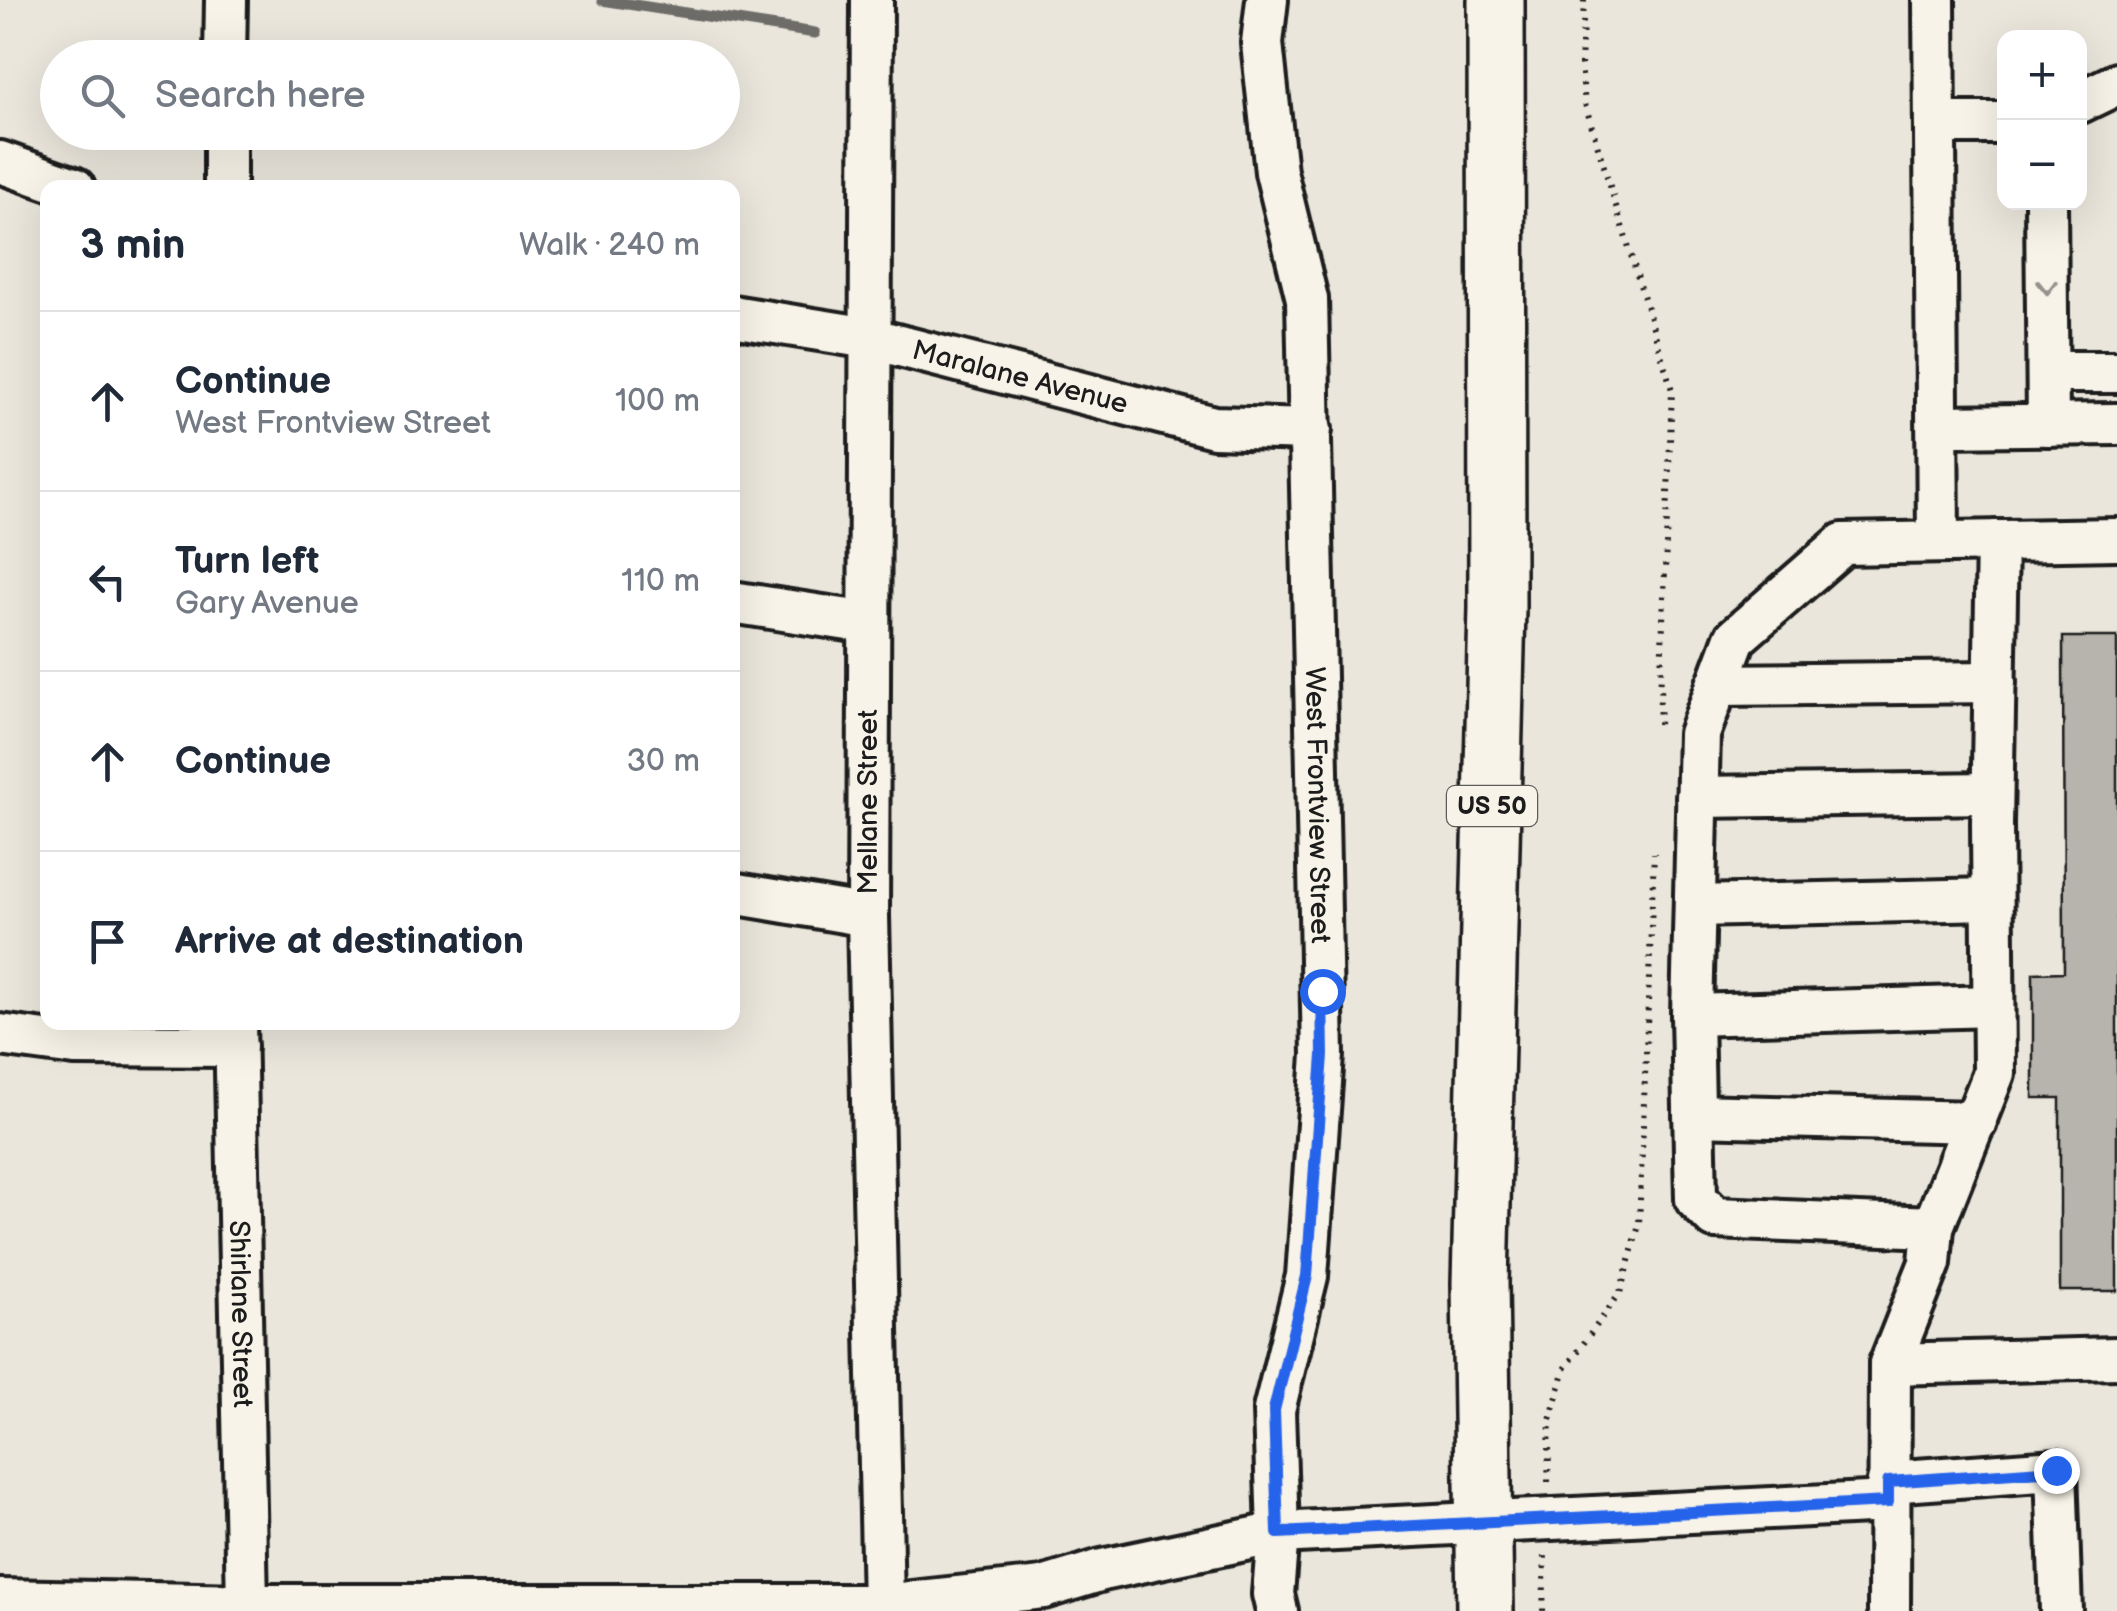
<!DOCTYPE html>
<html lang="en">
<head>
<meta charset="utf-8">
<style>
	:root { --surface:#fff; --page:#f6f6f7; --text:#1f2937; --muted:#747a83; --line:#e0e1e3 }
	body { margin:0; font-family:"Balsamiq Sans",sans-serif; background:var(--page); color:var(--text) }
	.controls { position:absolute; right:30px; top:30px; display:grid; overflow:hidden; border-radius:20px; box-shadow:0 10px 40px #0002 }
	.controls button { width:90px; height:90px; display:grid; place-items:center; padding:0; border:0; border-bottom:2px solid var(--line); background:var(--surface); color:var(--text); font:50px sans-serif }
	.stop { position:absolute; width:30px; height:30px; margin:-22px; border:8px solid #2563eb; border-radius:50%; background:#fff }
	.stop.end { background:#2563eb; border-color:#fff; box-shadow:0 2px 10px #0008 }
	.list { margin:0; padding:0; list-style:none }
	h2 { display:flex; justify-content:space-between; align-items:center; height:130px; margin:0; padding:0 40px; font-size:42px }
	h2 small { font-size:32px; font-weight:400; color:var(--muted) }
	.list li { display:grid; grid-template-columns:65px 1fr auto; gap:30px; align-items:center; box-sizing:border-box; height:180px; padding:0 40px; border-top:2px solid var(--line) }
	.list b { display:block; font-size:38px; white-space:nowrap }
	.list p { margin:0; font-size:32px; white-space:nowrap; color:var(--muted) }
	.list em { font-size:32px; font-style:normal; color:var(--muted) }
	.icon { flex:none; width:55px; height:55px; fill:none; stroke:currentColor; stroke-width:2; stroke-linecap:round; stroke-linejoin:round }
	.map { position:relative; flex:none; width:2117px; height:1611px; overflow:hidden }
	.search { position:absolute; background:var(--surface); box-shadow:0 10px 40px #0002; left:40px; top:40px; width:700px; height:110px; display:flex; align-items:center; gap:25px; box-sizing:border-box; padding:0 35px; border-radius:55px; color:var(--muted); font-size:38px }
	.panel { position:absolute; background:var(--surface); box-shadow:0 10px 40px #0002; left:40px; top:180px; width:700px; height:850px; border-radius:20px }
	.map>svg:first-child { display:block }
</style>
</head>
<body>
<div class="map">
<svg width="2117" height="1611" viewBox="0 0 2117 1611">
	<rect width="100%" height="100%" fill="#eae6dc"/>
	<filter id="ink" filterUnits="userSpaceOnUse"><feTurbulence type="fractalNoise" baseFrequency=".01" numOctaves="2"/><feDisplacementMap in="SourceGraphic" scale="20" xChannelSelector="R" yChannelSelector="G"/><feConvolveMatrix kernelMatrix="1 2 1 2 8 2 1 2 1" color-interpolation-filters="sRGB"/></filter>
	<g filter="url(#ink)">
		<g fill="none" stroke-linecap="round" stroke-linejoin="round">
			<!-- stream -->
			<path stroke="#6d6c68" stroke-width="11" d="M 602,0 L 815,33"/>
		</g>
		<!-- building -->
		<path fill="#b6b4ac" stroke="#1c1c1c" stroke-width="2.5" d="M 2063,637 L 2117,637 L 2117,1291 L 2060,1291 L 2060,1098 L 2033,1098 L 2033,973 L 2064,972 Z"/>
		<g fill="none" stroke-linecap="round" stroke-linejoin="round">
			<!-- minor casing -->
			<g stroke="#1c1c1c" stroke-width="48">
				<g id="minor">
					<path d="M 872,0 L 868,916 L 883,1605"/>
					<path id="s1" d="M 1267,0 L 1262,43 L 1276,172 L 1307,299 L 1323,1055 L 1307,1276 L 1274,1410 L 1278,1533 L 1273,1594 L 1277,1611"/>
					<path d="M 1934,0 L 1938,542"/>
					<path d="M 225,58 L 226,0"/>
					<path d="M 2080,102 L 2117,84"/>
					<path d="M 1936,123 L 2004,123"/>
					<path d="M 0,162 L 74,188"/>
					<path d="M 225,188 L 225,132"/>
					<path d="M 2046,202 L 2048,425"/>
					<path id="s2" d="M 732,316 L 869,338 L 1214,427 L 1311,430"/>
					<path d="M 2048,372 L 2117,372"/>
					<path d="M 1939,426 L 2117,424"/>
					<path d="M 732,602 L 868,623"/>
					<path d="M 1717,685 L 1995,682"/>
					<path d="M 1697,797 L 1992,793"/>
					<path d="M 732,893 L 868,916"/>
					<path d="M 1695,906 L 1992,899"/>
					<path d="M 1692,1015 L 1993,1006"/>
					<path id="s3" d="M 235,1022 L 247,1605"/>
					<path d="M 0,1035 L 75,1045 L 236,1046"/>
					<path d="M 1694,1115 L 1976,1122"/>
					<path d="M 1933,1227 L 1715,1218 L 1696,1199 L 1692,1015 L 1699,734 L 1735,638 L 1843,544 L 2117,539"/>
					<path d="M 1890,1364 L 2117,1358"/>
					<path d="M 1888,1482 L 2056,1470 L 2061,1611"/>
					<path d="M 0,1600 L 247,1605 L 883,1605 L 1043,1588 L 1102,1570 L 1278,1533 L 1888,1502"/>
					<path d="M 1889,1611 L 1890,1364 L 1930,1263 L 1933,1227 L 1994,1073 L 1992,824 L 1997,541"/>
				</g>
			</g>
			<!-- highway casing -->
			<g stroke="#1c1c1c" stroke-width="62">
				<path id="highway" d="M 1485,1611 L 1480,1283 L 1497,608 L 1496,0"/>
			</g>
			<!-- path -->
			<path stroke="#1c1c1c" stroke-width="6" stroke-dasharray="2.5 8" stroke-linecap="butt" d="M 1584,0 L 1581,65 L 1585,104 L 1672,390 L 1659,725
				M 1548,1482 L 1550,1420 L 1565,1369 L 1620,1293 L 1639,1225 L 1654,853
				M 1543,1611 L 1545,1555"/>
			<!-- minor -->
			<use href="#minor" stroke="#f7f3e8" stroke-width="40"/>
			<!-- highway -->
			<use href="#highway" stroke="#f7f3e8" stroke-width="55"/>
		</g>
		<!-- one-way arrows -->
		<defs><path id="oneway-chevron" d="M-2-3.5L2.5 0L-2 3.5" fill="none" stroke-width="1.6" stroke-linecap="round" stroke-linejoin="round" transform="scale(2.5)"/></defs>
		<use stroke="#94928c" href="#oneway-chevron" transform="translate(2047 287) rotate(89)"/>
	</g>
	<g fill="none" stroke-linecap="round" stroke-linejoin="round" filter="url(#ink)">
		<!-- route -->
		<path stroke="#2563eb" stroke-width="12" d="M 1322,991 L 1323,1055 L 1307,1276 L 1274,1410 L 1278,1533 L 1888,1502 L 1888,1482 L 2056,1470"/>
	</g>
	<g text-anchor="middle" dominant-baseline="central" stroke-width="9" stroke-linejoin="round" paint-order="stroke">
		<!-- shield labels -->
		<rect fill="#f7f3e8" stroke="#5e5c59" stroke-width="2.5" x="1447" y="786" width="90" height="40" rx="8"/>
		<g font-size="25" font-weight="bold" fill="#1c1c1c">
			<text x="1492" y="806">US 50</text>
		</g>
		<!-- street labels -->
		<g font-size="28" fill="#1c1c1c" stroke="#f7f3e8">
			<text stroke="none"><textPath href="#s2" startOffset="295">Maralane Avenue</textPath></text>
			<text transform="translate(868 802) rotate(-90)">Mellane Street</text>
			<text stroke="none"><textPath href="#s1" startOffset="810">West Frontview Street</textPath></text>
			<text stroke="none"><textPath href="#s3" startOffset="292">Shirlane Street</textPath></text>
		</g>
	</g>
</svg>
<div class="controls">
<button>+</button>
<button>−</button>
</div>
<div class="stop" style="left:1322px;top:991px"></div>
<div class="stop end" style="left:2056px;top:1470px"></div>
<div class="search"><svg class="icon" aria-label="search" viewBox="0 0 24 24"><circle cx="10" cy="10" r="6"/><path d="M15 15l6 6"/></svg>Search here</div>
<section class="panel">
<h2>3 min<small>Walk · 240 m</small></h2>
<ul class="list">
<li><svg class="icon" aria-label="ahead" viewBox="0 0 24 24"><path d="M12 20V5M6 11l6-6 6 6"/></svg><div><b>Continue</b><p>West Frontview Street</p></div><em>100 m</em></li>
<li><svg class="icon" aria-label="left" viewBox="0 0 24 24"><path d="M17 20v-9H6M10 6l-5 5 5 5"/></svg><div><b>Turn left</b><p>Gary Avenue</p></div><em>110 m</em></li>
<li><svg class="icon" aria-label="ahead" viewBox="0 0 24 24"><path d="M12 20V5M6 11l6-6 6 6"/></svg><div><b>Continue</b></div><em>30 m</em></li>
<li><svg class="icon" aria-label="arrive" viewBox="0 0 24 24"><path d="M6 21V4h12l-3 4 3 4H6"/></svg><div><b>Arrive at destination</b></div></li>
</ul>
</section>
</div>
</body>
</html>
